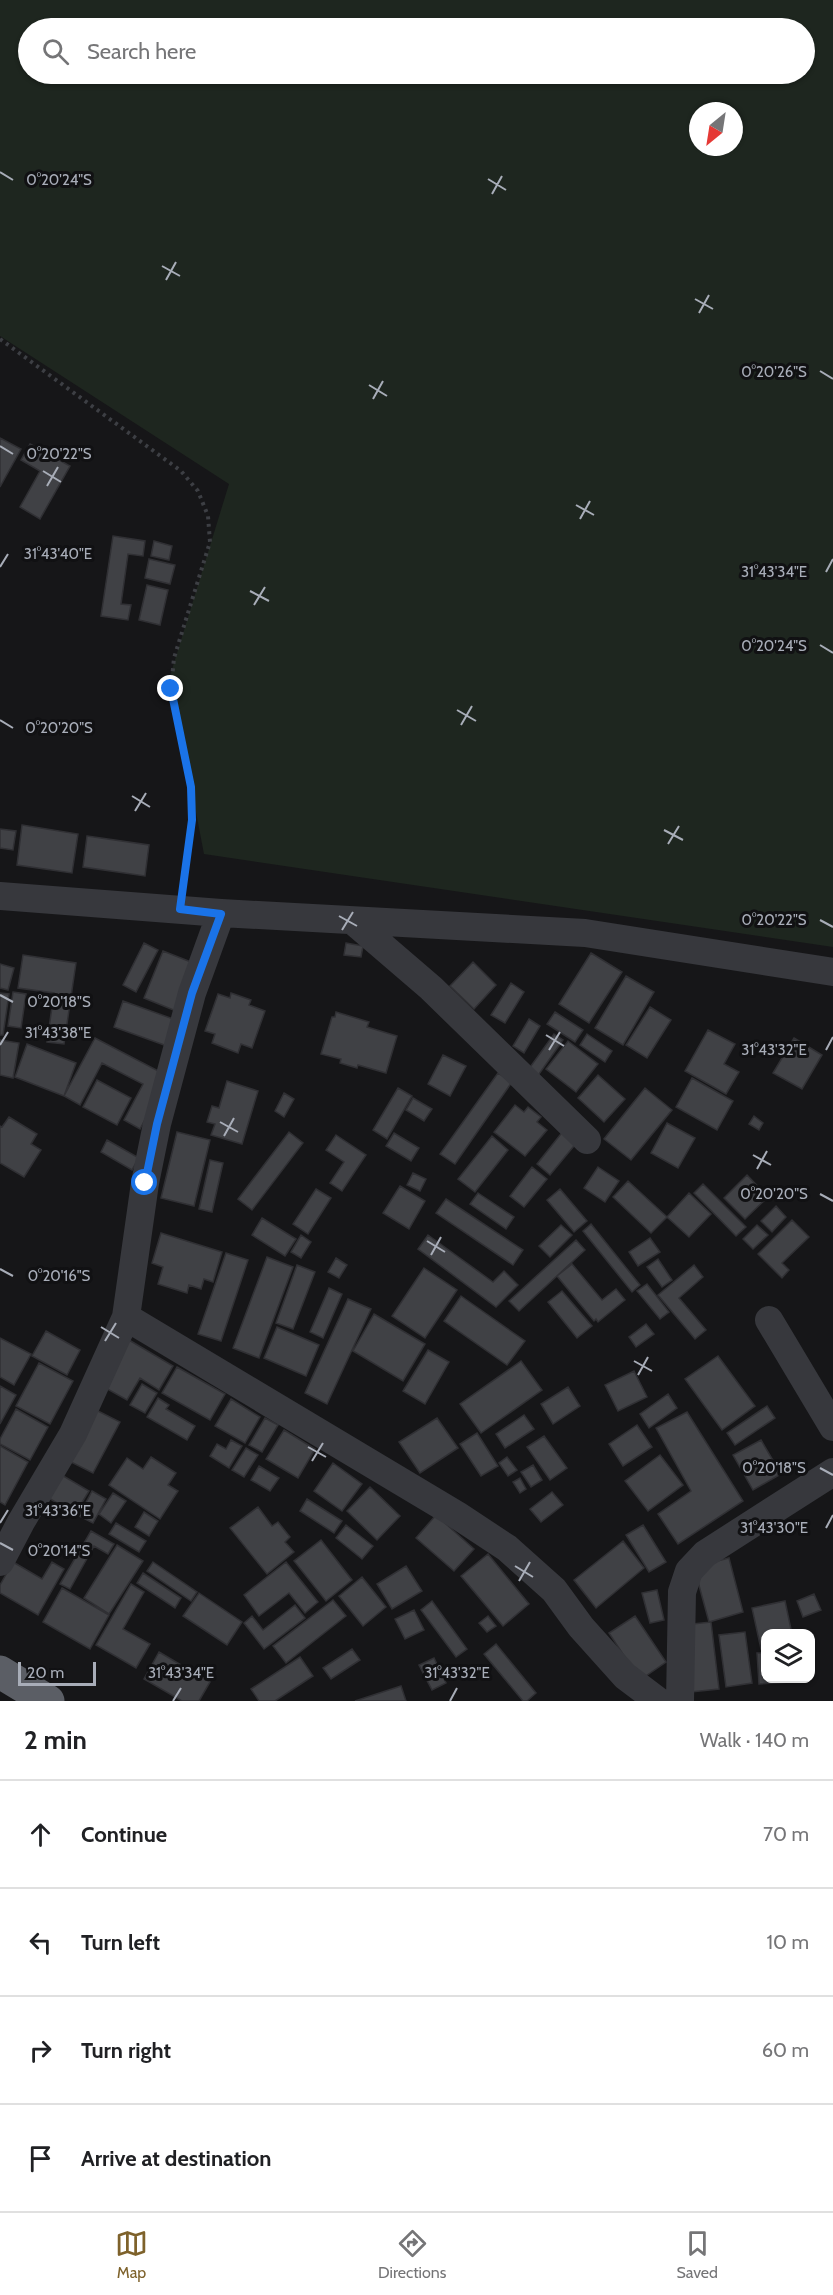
<!DOCTYPE html>
<html lang="en">
<head>
<meta charset="utf-8">
<style>
	:root { --surface:#fff; --page:#f2f2f2; --text:#202124; --muted:#757577; --line:#e0e0e0; --accent:#7e622b }
	body { margin:0; font-family:Cabin,sans-serif; background:var(--page); color:var(--text) }
	.controls { position:absolute; right:18px; bottom:18px; display:grid; overflow:hidden; border-radius:12px; box-shadow:0 2px 4px #0004 }
	.controls button { width:54px; height:54px; display:grid; place-items:center; padding:0; border:0; border-bottom:2px solid var(--line); background:var(--surface); color:var(--text); font:30px sans-serif }
	.compass { position:absolute; left:689px; top:102px; width:54px; height:54px; border-radius:50%; background:var(--surface); box-shadow:0 2px 4px #0004; rotate:210deg }
	.scale { position:absolute; left:18px; bottom:15px; width:78px; box-sizing:border-box; padding-left:6px; border:3px solid #a8adb8; border-top:0; font-size:16px; line-height:21px; white-space:nowrap; color:#a8adb8; -webkit-text-stroke:4px #111113; paint-order:stroke }
	.stop { position:absolute; width:18px; height:18px; margin:-14px; border:4px solid #1a73e8; border-radius:50%; background:#fff }
	.stop.end { background:#1a73e8; border-color:#fff; box-shadow:0 2px 6px #0008 }
	.list { margin:0; padding:0; list-style:none }
	h2 { display:flex; justify-content:space-between; align-items:center; height:78px; margin:0; padding:0 24px; font-size:26px }
	h2 small { font-size:20px; font-weight:400; color:var(--muted) }
	.list li { display:grid; grid-template-columns:39px 1fr auto; gap:18px; align-items:center; box-sizing:border-box; height:108px; padding:0 24px; border-top:2px solid var(--line) }
	.list b { display:block; font-size:22px; white-space:nowrap }
	.list em { font-size:20px; font-style:normal; color:var(--muted) }
	.icon { flex:none; width:33px; height:33px; fill:none; stroke:currentColor; stroke-width:2; stroke-linecap:round; stroke-linejoin:round }
	.map { position:relative; flex:none; width:833px; height:1701px; overflow:hidden }
	.search { position:absolute; background:var(--surface); box-shadow:0 2px 4px #0004; left:18px; right:18px; top:18px; height:66px; display:flex; align-items:center; gap:15px; box-sizing:border-box; padding:0 21px; border-radius:33px; color:var(--muted); font-size:22px }
	.sheet { height:510px; background:var(--surface) }
	nav { display:flex; justify-content:space-around; align-items:center; box-sizing:border-box; height:84px; border-top:2px solid var(--line); background:var(--surface); font-size:16px; color:var(--muted) }
	nav a { display:grid; justify-items:center; gap:3px }
	nav .on { color:var(--accent) }
	.map>svg:first-child { display:block }
</style>
</head>
<body>
<div class="map">
<svg width="833" height="1701" viewBox="0 0 833 1701">
	<rect width="100%" height="100%" fill="#161618"/>
	<!-- green -->
	<path fill="#1e261f" fill-rule="evenodd" d="M 0,0 L 833,0 L 833,947 L 204,854 L 170,676 L 229,484 L 0,336 ZM 28,28 L 804,28 L 804,74 L 28,74 ZM 698,111 L 734,111 L 734,147 L 698,147 Z"/>
	<!-- building -->
	<path fill="#404145" stroke="#303034" stroke-width="1.5" d="M 0,438 L 21,449 L 0,487 Z
		M 30,444 L 70,466 L 40,519 L 20,507 L 40,471 L 21,460 Z
		M 113,536 L 145,541 L 143,556 L 128,554 L 121,604 L 131,605 L 128,620 L 101,616 Z
		M 154,541 L 172,546 L 169,560 L 151,556 Z
		M 149,559 L 175,565 L 170,584 L 145,578 Z
		M 147,585 L 168,590 L 160,625 L 139,620 Z
		M 22,825 L 78,834 L 72,873 L 17,865 Z
		M 0,829 L 16,831 L 13,850 L 0,848 Z
		M 87,836 L 149,845 L 145,876 L 83,867 Z
		M 144,943 L 158,950 L 136,992 L 123,985 Z
		M 346,943 L 363,946 L 361,957 L 344,955 Z
		M 163,951 L 196,964 L 176,1011 L 144,998 Z
		M 591,953 L 622,972 L 589,1023 L 559,1004 Z
		M 23,955 L 76,963 L 64,1044 L 47,1042 L 54,993 L 18,988 Z
		M 473,962 L 496,985 L 474,1009 L 450,986 Z
		M 0,964 L 14,968 L 8,990 L 0,988 Z
		M 626,976 L 654,992 L 623,1045 L 595,1028 Z
		M 511,983 L 524,992 L 505,1023 L 491,1015 Z
		M 13,992 L 26,994 L 21,1028 L 8,1026 Z
		M 0,993 L 9,994 L 3,1035 L 0,1035 Z
		M 231,993 L 251,1000 L 249,1005 L 265,1011 L 252,1048 L 241,1044 L 238,1053 L 212,1043 L 215,1034 L 205,1031 L 218,994 L 230,998 Z
		M 123,1001 L 176,1020 L 167,1046 L 114,1027 Z
		M 650,1007 L 671,1020 L 647,1058 L 626,1045 Z
		M 336,1012 L 369,1022 L 367,1027 L 397,1036 L 386,1073 L 358,1065 L 357,1068 L 340,1063 L 341,1059 L 321,1054 L 332,1017 L 335,1017 Z
		M 555,1012 L 583,1030 L 575,1042 L 547,1024 Z
		M 529,1019 L 540,1026 L 524,1053 L 513,1046 Z
		M 708,1030 L 735,1044 L 724,1064 L 739,1072 L 726,1094 L 685,1071 Z
		M 554,1034 L 563,1040 L 537,1077 L 528,1070 Z
		M 587,1034 L 612,1051 L 605,1062 L 580,1045 Z
		M 95,1038 L 168,1076 L 140,1129 L 124,1120 L 143,1084 L 102,1063 L 80,1105 L 64,1096 Z
		M 794,1038 L 822,1055 L 802,1089 L 773,1073 Z
		M 0,1040 L 19,1043 L 13,1078 L 0,1075 Z
		M 568,1041 L 598,1064 L 576,1092 L 546,1069 Z
		M 27,1044 L 76,1063 L 64,1096 L 15,1077 Z
		M 443,1055 L 466,1066 L 450,1096 L 428,1084 Z
		M 498,1073 L 512,1082 L 455,1164 L 440,1154 Z
		M 598,1075 L 625,1099 L 604,1122 L 578,1098 Z
		M 692,1078 L 733,1101 L 717,1130 L 676,1107 Z
		M 97,1080 L 131,1098 L 117,1125 L 83,1107 Z
		M 227,1081 L 258,1091 L 242,1144 L 211,1135 L 215,1124 L 207,1122 L 212,1106 L 219,1108 Z
		M 398,1088 L 412,1096 L 387,1139 L 373,1130 Z
		M 645,1088 L 672,1110 L 631,1160 L 604,1139 Z
		M 284,1093 L 294,1099 L 284,1117 L 275,1111 Z
		M 413,1098 L 432,1109 L 424,1121 L 406,1110 Z
		M 515,1105 L 524,1112 L 528,1107 L 541,1117 L 537,1122 L 547,1130 L 525,1156 L 494,1132 Z
		M 754,1116 L 763,1123 L 759,1130 L 749,1124 Z
		M 9,1117 L 37,1134 L 31,1144 L 41,1150 L 24,1177 L 0,1163 L 0,1126 L 2,1127 Z
		M 667,1123 L 695,1138 L 678,1168 L 651,1153 Z
		M 564,1130 L 578,1141 L 550,1175 L 537,1164 Z
		M 177,1132 L 210,1140 L 194,1206 L 161,1198 Z
		M 289,1132 L 303,1143 L 252,1210 L 238,1199 Z
		M 394,1133 L 419,1148 L 411,1161 L 386,1146 Z
		M 336,1135 L 366,1155 L 342,1191 L 330,1183 L 344,1162 L 326,1150 Z
		M 492,1136 L 508,1150 L 475,1192 L 458,1179 Z
		M 107,1140 L 139,1158 L 132,1170 L 101,1152 Z
		M 210,1160 L 223,1163 L 212,1212 L 199,1209 Z
		M 532,1167 L 547,1179 L 524,1207 L 510,1196 Z
		M 598,1167 L 619,1181 L 605,1202 L 584,1188 Z
		M 413,1173 L 426,1179 L 420,1191 L 407,1185 Z
		M 747,1175 L 768,1197 L 745,1219 L 724,1198 Z
		M 628,1181 L 667,1217 L 651,1233 L 613,1197 Z
		M 703,1184 L 746,1227 L 736,1236 L 694,1193 Z
		M 400,1186 L 425,1201 L 409,1229 L 383,1213 Z
		M 316,1189 L 331,1198 L 308,1234 L 293,1224 Z
		M 560,1189 L 587,1221 L 574,1232 L 547,1200 Z
		M 478,1193 L 514,1217 L 506,1229 L 470,1204 Z
		M 689,1193 L 711,1214 L 689,1237 L 667,1217 Z
		M 446,1199 L 523,1250 L 513,1265 L 436,1213 Z
		M 776,1206 L 786,1217 L 772,1232 L 761,1221 Z
		M 262,1218 L 296,1239 L 285,1256 L 252,1235 Z
		M 792,1220 L 809,1237 L 782,1263 L 789,1270 L 782,1278 L 758,1254 Z
		M 591,1224 L 640,1285 L 632,1292 L 583,1231 Z
		M 561,1225 L 572,1235 L 550,1257 L 539,1246 Z
		M 757,1225 L 768,1235 L 753,1249 L 743,1239 Z
		M 161,1233 L 222,1252 L 213,1282 L 204,1279 L 201,1289 L 189,1285 L 187,1293 L 158,1284 L 163,1267 L 152,1263 Z
		M 301,1235 L 311,1242 L 301,1258 L 291,1252 Z
		M 428,1235 L 493,1282 L 504,1271 L 518,1285 L 496,1307 L 418,1249 Z
		M 650,1238 L 660,1252 L 638,1266 L 629,1252 Z
		M 576,1240 L 585,1250 L 519,1311 L 509,1301 Z
		M 226,1253 L 248,1260 L 221,1341 L 198,1334 Z
		M 267,1257 L 293,1267 L 259,1358 L 233,1348 Z
		M 336,1258 L 347,1265 L 339,1278 L 328,1272 Z
		M 658,1259 L 672,1280 L 662,1287 L 647,1267 Z
		M 572,1264 L 602,1300 L 616,1289 L 625,1300 L 598,1322 L 596,1319 L 594,1321 L 557,1276 Z
		M 297,1265 L 315,1272 L 293,1329 L 276,1323 Z
		M 694,1265 L 703,1277 L 679,1298 L 706,1330 L 695,1339 L 658,1295 Z
		M 424,1268 L 457,1290 L 425,1338 L 392,1316 Z
		M 647,1284 L 669,1312 L 660,1319 L 637,1291 Z
		M 329,1288 L 342,1294 L 323,1338 L 310,1332 Z
		M 562,1291 L 592,1326 L 577,1338 L 548,1302 Z
		M 461,1296 L 525,1341 L 507,1365 L 444,1321 Z
		M 348,1299 L 371,1309 L 327,1404 L 305,1393 Z
		M 374,1314 L 425,1344 L 403,1381 L 353,1351 Z
		M 646,1324 L 654,1334 L 636,1347 L 629,1337 Z
		M 277,1327 L 319,1345 L 306,1376 L 264,1358 Z
		M 46,1331 L 80,1350 L 67,1375 L 32,1356 Z
		M 0,1338 L 31,1354 L 14,1385 L 0,1377 Z
		M 129,1340 L 173,1366 L 159,1390 L 140,1378 L 127,1400 L 102,1386 Z
		M 428,1350 L 449,1362 L 425,1404 L 403,1391 Z
		M 718,1356 L 755,1406 L 722,1430 L 685,1379 Z
		M 521,1361 L 542,1390 L 481,1433 L 460,1404 Z
		M 39,1363 L 73,1381 L 50,1424 L 16,1406 Z
		M 177,1367 L 225,1394 L 210,1420 L 162,1393 Z
		M 634,1371 L 647,1397 L 618,1411 L 605,1385 Z
		M 142,1384 L 157,1393 L 145,1413 L 130,1405 Z
		M 0,1386 L 16,1395 L 0,1424 Z
		M 568,1387 L 580,1406 L 553,1424 L 541,1404 Z
		M 668,1394 L 677,1408 L 649,1428 L 640,1414 Z
		M 158,1398 L 169,1405 L 166,1409 L 195,1426 L 187,1440 L 147,1417 Z
		M 231,1399 L 260,1417 L 245,1443 L 215,1426 Z
		M 767,1406 L 775,1418 L 735,1445 L 727,1433 Z
		M 16,1409 L 48,1427 L 30,1460 L 0,1444 L 0,1439 Z
		M 94,1409 L 120,1422 L 93,1473 L 67,1460 Z
		M 687,1412 L 743,1501 L 678,1544 L 658,1514 L 691,1491 L 656,1428 Z
		M 524,1415 L 534,1429 L 505,1448 L 496,1434 Z
		M 265,1418 L 278,1425 L 262,1452 L 249,1445 Z
		M 437,1418 L 458,1448 L 420,1473 L 399,1442 Z
		M 637,1425 L 652,1447 L 623,1466 L 609,1444 Z
		M 284,1430 L 315,1449 L 298,1478 L 266,1459 Z
		M 477,1433 L 498,1466 L 481,1476 L 460,1444 Z
		M 544,1436 L 567,1468 L 550,1480 L 527,1447 Z
		M 231,1440 L 242,1446 L 229,1468 L 210,1456 L 217,1444 L 226,1449 Z
		M 761,1440 L 781,1474 L 753,1490 L 733,1455 Z
		M 0,1446 L 28,1462 L 5,1505 L 0,1502 Z
		M 246,1448 L 258,1455 L 244,1477 L 232,1470 Z
		M 660,1455 L 683,1485 L 648,1511 L 625,1481 Z
		M 151,1457 L 176,1473 L 168,1485 L 178,1491 L 160,1519 L 109,1485 L 127,1458 L 143,1469 Z
		M 507,1457 L 517,1470 L 508,1476 L 499,1463 Z
		M 333,1463 L 362,1484 L 342,1511 L 314,1491 Z
		M 533,1465 L 542,1480 L 531,1487 L 521,1472 Z
		M 259,1466 L 279,1478 L 270,1491 L 251,1480 Z
		M 60,1474 L 89,1491 L 75,1514 L 47,1497 Z
		M 520,1478 L 526,1489 L 520,1493 L 513,1482 Z
		M 370,1487 L 400,1516 L 377,1540 L 347,1511 Z
		M 92,1491 L 106,1499 L 93,1523 L 79,1516 Z
		M 552,1492 L 563,1505 L 541,1522 L 530,1509 Z
		M 113,1493 L 126,1501 L 111,1523 L 99,1514 Z
		M 307,1499 L 342,1521 L 334,1533 L 300,1511 Z
		M 258,1507 L 272,1526 L 278,1522 L 290,1537 L 285,1542 L 294,1552 L 267,1574 L 230,1528 Z
		M 144,1512 L 158,1521 L 149,1536 L 135,1527 Z
		M 436,1515 L 474,1549 L 454,1571 L 416,1538 Z
		M 116,1523 L 146,1541 L 139,1552 L 109,1534 Z
		M 346,1525 L 373,1546 L 362,1559 L 336,1538 Z
		M 643,1525 L 666,1562 L 649,1572 L 626,1535 Z
		M 91,1531 L 114,1544 L 108,1554 L 94,1546 L 70,1589 L 60,1584 Z
		M 321,1540 L 352,1580 L 326,1601 L 294,1561 Z
		M 623,1541 L 644,1568 L 596,1608 L 574,1580 Z
		M 117,1545 L 143,1561 L 109,1614 L 84,1598 Z
		M 488,1554 L 529,1604 L 503,1626 L 461,1576 Z
		M 729,1558 L 743,1612 L 709,1622 L 694,1567 Z
		M 13,1562 L 42,1579 L 52,1562 L 64,1569 L 38,1615 L 0,1593 L 0,1585 Z
		M 153,1562 L 197,1592 L 191,1601 L 147,1571 Z
		M 286,1562 L 318,1602 L 305,1613 L 289,1593 L 259,1616 L 244,1595 Z
		M 406,1566 L 422,1591 L 392,1609 L 377,1584 Z
		M 143,1573 L 181,1598 L 175,1608 L 137,1583 Z
		M 362,1577 L 386,1607 L 363,1626 L 339,1596 Z
		M 131,1584 L 144,1592 L 123,1629 L 150,1644 L 136,1668 L 96,1645 Z
		M 62,1588 L 109,1615 L 90,1649 L 43,1622 Z
		M 657,1590 L 664,1620 L 650,1623 L 642,1593 Z
		M 199,1593 L 242,1622 L 227,1645 L 183,1616 Z
		M 814,1594 L 821,1610 L 803,1617 L 797,1601 Z
		M 333,1600 L 346,1616 L 286,1663 L 273,1646 Z
		M 432,1601 L 467,1649 L 456,1657 L 421,1610 Z
		M 785,1601 L 792,1634 L 766,1634 L 766,1648 L 761,1649 L 752,1608 Z
		M 295,1605 L 305,1618 L 264,1649 L 244,1623 L 252,1616 L 263,1630 Z
		M 414,1610 L 424,1630 L 405,1639 L 395,1619 Z
		M 488,1616 L 496,1626 L 487,1632 L 479,1623 Z
		M 635,1616 L 666,1662 L 640,1680 L 609,1633 Z
		M 711,1622 L 719,1689 L 691,1692 L 683,1625 Z
		M 745,1632 L 752,1683 L 726,1687 L 719,1635 Z
		M 496,1644 L 536,1693 L 527,1701 L 523,1701 L 484,1654 Z
		M 352,1649 L 360,1660 L 331,1679 L 323,1668 Z
		M 159,1652 L 210,1682 L 199,1701 L 182,1701 L 144,1679 Z
		M 757,1653 L 766,1653 L 766,1678 L 789,1678 L 790,1682 L 759,1684 Z
		M 300,1657 L 313,1676 L 275,1701 L 259,1701 L 251,1689 Z
		M 434,1658 L 446,1683 L 432,1690 L 419,1665 Z
		M 401,1686 L 406,1701 L 355,1701 Z"/>
	<g fill="none" stroke-linecap="round" stroke-linejoin="round">
		<!-- path -->
		<path stroke="#3d3f44" stroke-width="4" stroke-dasharray="3 4.5" stroke-linecap="butt" d="M 0,339 L 181,471 L 198,491 L 208,516 L 210,542 L 174,658 L 171,689 L 191,787 L 192,820 L 184,884"/>
		<!-- minor -->
		<path stroke="#37383d" stroke-width="28" d="M 0,896 L 221,913 L 585,933 L 833,972
			M 353,921 L 431,988 L 587,1140
			M 126,1317 L 457,1515 L 507,1548 L 554,1590 L 581,1627 L 625,1676 L 658,1701
			M 769,1320 L 833,1427
			M 0,1562 L 21,1522 L 73,1434 L 126,1317 L 145,1183 L 157,1124 L 192,993 L 221,913
			M 680,1701 L 682,1592 L 689,1571 L 705,1554 L 833,1472"/>
		<!-- trunk -->
		<path stroke="#5b5e65" stroke-width="33" d="M 0,1672 L 48,1701"/>
	</g>
	<g fill="none" stroke-linecap="round" stroke-linejoin="round">
		<!-- route -->
		<path stroke="#1a73e8" stroke-width="8" d="M 145,1183 L 157,1124 L 192,993 L 221,914 L 180,909 L 192,820 L 191,787 L 171,689"/>
	</g>
	<!-- ticks -->
	<path fill="none" stroke="#a8adb8" stroke-width="2" d="M 0,172 L 13,180M 488,179 L 506,190M 492,194 L 502,176M 162,266 L 180,276M 166,280 L 176,262M 695,299 L 713,309M 699,313 L 709,295M 820,371 L 833,379M 369,385 L 387,396M 373,399 L 383,381M 0,446 L 13,454M 43,471 L 61,482M 47,486 L 58,467M 576,505 L 594,515M 580,519 L 590,501M 0,567 L 8,554M 826,572 L 833,559M 250,591 L 269,601M 254,605 L 265,587M 820,645 L 833,653M 457,710 L 476,721M 0,720 L 13,728M 461,725 L 472,706M 132,796 L 150,807M 135,811 L 146,793M 664,830 L 683,840M 668,844 L 679,826M 339,916 L 357,926M 820,920 L 833,927M 342,930 L 353,912M 0,995 L 13,1002M 546,1035 L 564,1046M 0,1045 L 8,1032M 549,1050 L 560,1032M 826,1050 L 833,1037M 220,1122 L 238,1132M 224,1136 L 234,1118M 753,1155 L 771,1165M 757,1169 L 767,1151M 820,1194 L 833,1201M 427,1241 L 445,1252M 431,1255 L 441,1237M 0,1269 L 13,1276M 101,1327 L 119,1338M 105,1341 L 116,1323M 634,1361 L 652,1371M 638,1375 L 648,1357M 308,1447 L 326,1457M 312,1461 L 323,1443M 820,1468 L 833,1475M 0,1523 L 8,1510M 826,1528 L 833,1515M 0,1543 L 13,1550M 515,1566 L 533,1577M 519,1581 L 530,1562M 173,1701 L 181,1688M 450,1701 L 457,1688"/>
	<g font-size="15" text-anchor="middle" fill="#a8adb8" stroke="#111113" stroke-width="6" stroke-linejoin="round" paint-order="stroke">
		<text x="59" y="185">0°20'24"S</text>
		<text x="774" y="377">0°20'26"S</text>
		<text x="59" y="459">0°20'22"S</text>
		<text x="58" y="559">31°43'40"E</text>
		<text x="774" y="577">31°43'34"E</text>
		<text x="774" y="651">0°20'24"S</text>
		<text x="59" y="733">0°20'20"S</text>
		<text x="774" y="925">0°20'22"S</text>
		<text x="59" y="1007">0°20'18"S</text>
		<text x="58" y="1038">31°43'38"E</text>
		<text x="774" y="1055">31°43'32"E</text>
		<text x="774" y="1199">0°20'20"S</text>
		<text x="59" y="1281">0°20'16"S</text>
		<text x="774" y="1473">0°20'18"S</text>
		<text x="58" y="1516">31°43'36"E</text>
		<text x="774" y="1533">31°43'30"E</text>
		<text x="59" y="1556">0°20'14"S</text>
		<text x="181" y="1678">31°43'34"E</text>
		<text x="457" y="1678">31°43'32"E</text>
	</g>
</svg>
<div class="controls">
<button><svg class="icon" aria-label="layers" viewBox="0 0 24 24"><path d="M12 4l9 5-9 5-9-5zM3 14l9 5 9-5"/></svg></button>
</div>
<svg class="compass" viewBox="-18 -18 36 36"><path d="M0-13l5 13h-10z" fill="#e53935"/><path d="M0 13l5-13h-10z" fill="#757577"/></svg>
<div class="scale">20 m</div>
<div class="stop" style="left:145px;top:1183px"></div>
<div class="stop end" style="left:171px;top:689px"></div>
<div class="search"><svg class="icon" aria-label="search" viewBox="0 0 24 24"><circle cx="10" cy="10" r="6"/><path d="M15 15l6 6"/></svg>Search here</div>
</div>
<section class="sheet">
<h2>2 min<small>Walk · 140 m</small></h2>
<ul class="list">
<li><svg class="icon" aria-label="ahead" viewBox="0 0 24 24"><path d="M12 20V5M6 11l6-6 6 6"/></svg><div><b>Continue</b></div><em>70 m</em></li>
<li><svg class="icon" aria-label="left" viewBox="0 0 24 24"><path d="M17 20v-9H6M10 6l-5 5 5 5"/></svg><div><b>Turn left</b></div><em>10 m</em></li>
<li><svg class="icon" aria-label="right" viewBox="0 0 24 24"><path d="M7 20v-9h11M14 6l5 5-5 5"/></svg><div><b>Turn right</b></div><em>60 m</em></li>
<li><svg class="icon" aria-label="arrive" viewBox="0 0 24 24"><path d="M6 21V4h12l-3 4 3 4H6"/></svg><div><b>Arrive at destination</b></div></li>
</ul>
</section>
<nav>
<a class="on"><svg class="icon" aria-label="map" viewBox="0 0 24 24"><path d="M3 6l6-2 6 2 6-2v14l-6 2-6-2-6 2zM9 4v14M15 6v14"/></svg>Map</a>
<a><svg class="icon" aria-label="directions" viewBox="0 0 24 24"><path d="M12 3l9 9-9 9-9-9zM9 14v-3h6M13 9l2 2-2 2"/></svg>Directions</a>
<a><svg class="icon" aria-label="saved" viewBox="0 0 24 24"><path d="M7 4h10v16l-5-4-5 4z"/></svg>Saved</a>
</nav>
</body>
</html>
